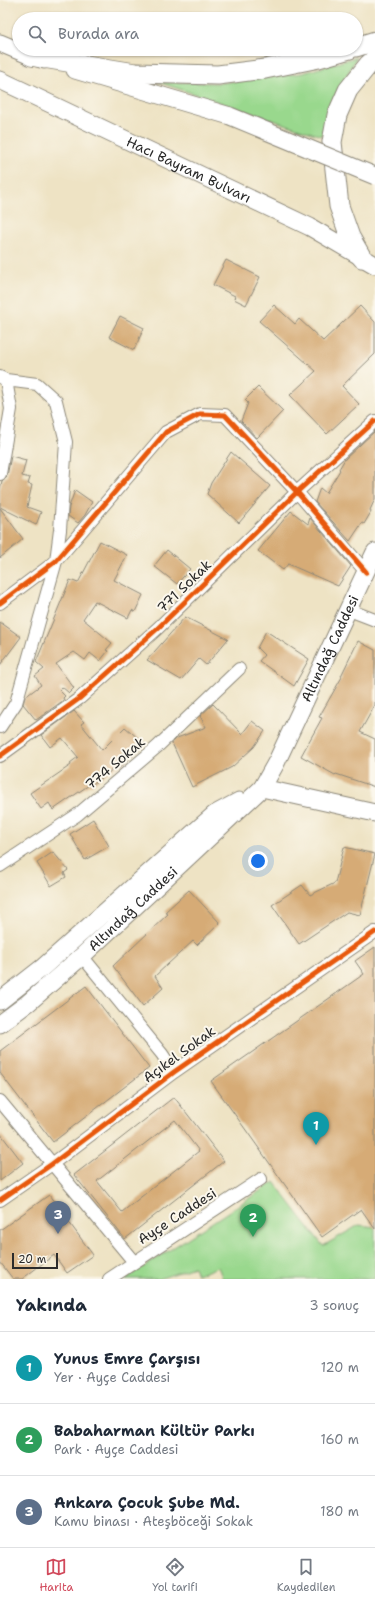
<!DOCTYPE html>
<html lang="tr">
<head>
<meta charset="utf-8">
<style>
	:root { --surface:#fff; --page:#f2f2f3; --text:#1f2937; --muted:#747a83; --line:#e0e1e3; --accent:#d1495b }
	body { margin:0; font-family:"Shantell Sans",sans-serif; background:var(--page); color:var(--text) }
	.scale { position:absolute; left:12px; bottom:10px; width:46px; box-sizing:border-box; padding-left:4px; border:2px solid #2b2b2b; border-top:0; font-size:11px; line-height:14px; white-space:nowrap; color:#2b2b2b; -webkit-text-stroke:3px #fbf7ec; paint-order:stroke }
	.you { position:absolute; left:258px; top:861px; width:14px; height:14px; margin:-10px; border:3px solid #fff; border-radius:50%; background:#1a73e8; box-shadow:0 0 0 6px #1a73e833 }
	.badge { display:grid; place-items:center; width:26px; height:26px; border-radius:50%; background:var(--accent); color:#fff; font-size:13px; font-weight:700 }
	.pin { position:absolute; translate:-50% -33px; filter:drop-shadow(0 1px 2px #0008) }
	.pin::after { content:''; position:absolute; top:21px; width:14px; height:12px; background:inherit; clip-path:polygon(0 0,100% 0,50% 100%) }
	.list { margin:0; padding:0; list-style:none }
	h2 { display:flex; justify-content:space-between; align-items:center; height:52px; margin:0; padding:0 16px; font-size:17px }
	h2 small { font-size:13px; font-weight:400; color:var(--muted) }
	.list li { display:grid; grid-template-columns:26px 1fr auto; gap:12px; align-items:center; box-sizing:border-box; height:72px; padding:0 16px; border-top:1px solid var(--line) }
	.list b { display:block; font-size:15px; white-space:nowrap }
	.list p { margin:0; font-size:13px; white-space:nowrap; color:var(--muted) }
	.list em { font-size:13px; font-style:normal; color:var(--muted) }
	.icon { flex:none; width:22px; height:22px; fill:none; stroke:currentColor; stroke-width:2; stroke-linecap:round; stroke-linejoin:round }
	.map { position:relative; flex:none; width:375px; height:1279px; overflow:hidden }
	.search { position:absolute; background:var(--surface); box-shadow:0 1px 3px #0004; left:12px; right:12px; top:12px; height:44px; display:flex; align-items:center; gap:10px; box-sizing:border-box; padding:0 14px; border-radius:22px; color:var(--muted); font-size:15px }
	.sheet { height:268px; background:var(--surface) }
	nav { display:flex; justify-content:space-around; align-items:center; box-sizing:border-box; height:56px; border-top:1px solid var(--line); background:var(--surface); font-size:11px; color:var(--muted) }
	nav a { display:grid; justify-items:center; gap:2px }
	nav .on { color:var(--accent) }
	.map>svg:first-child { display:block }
</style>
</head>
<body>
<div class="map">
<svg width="375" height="1279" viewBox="0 0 375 1279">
	<rect width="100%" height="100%" fill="#fbf7ec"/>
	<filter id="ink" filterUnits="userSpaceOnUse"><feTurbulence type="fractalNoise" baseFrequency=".025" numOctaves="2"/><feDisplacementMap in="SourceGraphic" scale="8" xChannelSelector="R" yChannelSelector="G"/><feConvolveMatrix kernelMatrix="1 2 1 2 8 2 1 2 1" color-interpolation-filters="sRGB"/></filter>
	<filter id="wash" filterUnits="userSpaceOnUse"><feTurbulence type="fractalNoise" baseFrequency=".012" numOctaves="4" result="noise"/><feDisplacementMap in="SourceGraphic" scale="16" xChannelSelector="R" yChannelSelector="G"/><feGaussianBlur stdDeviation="0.9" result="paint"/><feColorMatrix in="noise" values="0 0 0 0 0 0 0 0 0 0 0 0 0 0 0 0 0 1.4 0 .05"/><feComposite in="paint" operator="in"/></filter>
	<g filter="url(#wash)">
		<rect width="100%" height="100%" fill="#eee3c4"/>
		<!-- green -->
		<path fill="#99d88d" stroke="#62825c" d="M 357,57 L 335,96 L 321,136 L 158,82 L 220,83 L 303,73 Z
			M 274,1182 L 323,1246 L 359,1225 L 375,1227 L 375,1279 L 223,1279 L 218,1267 L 197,1275 L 194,1267 L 159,1279 L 125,1279 Z"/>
		<g id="blocks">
			<!-- building -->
			<path fill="#d6ab76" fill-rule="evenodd" d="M 226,260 L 260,277 L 246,305 L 234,299 L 235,296 L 213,285 Z
				M 274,305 L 295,324 L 299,319 L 323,341 L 360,306 L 375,322 L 375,354 L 342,386 L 359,404 L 327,434 L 290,395 L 316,371 L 259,321 Z
				M 120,316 L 144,328 L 134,350 L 109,337 Z
				M 258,387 L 283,411 L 257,438 L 241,421 L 248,403 L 245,400 Z
				M 375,431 L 375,499 L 370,510 L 371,512 L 364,524 L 362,523 L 350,541 L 315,502 L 320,488 L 326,493 L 340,470 L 339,469 L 345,459 Z
				M 231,452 L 270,486 L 239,523 L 207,494 L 211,483 Z
				M 11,456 L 26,460 L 22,476 L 30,478 L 28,484 L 32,485 L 27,507 L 41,512 L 36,525 L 0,507 L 0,489 L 2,481 L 7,476 Z
				M 75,490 L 92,502 L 85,515 L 78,523 L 68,516 L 69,507 Z
				M 0,508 L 23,539 L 0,558 Z
				M 291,511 L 308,524 L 310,518 L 351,566 L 338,586 L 288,564 L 283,570 L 258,551 Z
				M 100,541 L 127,555 L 114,580 L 143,595 L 135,612 L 132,610 L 128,618 L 95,601 L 83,619 L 112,643 L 106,650 L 108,651 L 100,661 L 90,653 L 85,660 L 74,652 L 56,664 L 74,688 L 69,693 L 62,687 L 59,690 L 65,696 L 63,698 L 64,700 L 36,720 L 23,704 L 25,697 L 41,685 L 35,676 L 44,669 L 36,662 L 70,580 L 78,583 Z
				M 167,550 L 190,569 L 177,584 L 154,566 Z
				M 185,617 L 228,639 L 206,665 L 199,659 L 181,680 L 147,660 Z
				M 0,622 L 21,637 L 0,665 Z
				M 266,631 L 309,659 L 294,686 L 259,661 L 264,655 L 257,648 Z
				M 358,641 L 375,650 L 375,705 L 360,732 L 375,739 L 375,787 L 336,774 L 335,775 L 301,756 L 322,718 L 319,717 L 342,677 L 341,676 Z
				M 213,704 L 242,734 L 252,721 L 265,731 L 254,747 L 232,767 L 192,787 L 172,743 L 177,738 L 206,727 L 200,716 Z
				M 74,711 L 84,722 L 81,724 L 102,750 L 125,727 L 145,744 L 118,769 L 116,767 L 90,786 L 89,785 L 53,810 L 49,803 L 41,809 L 30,793 L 71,765 L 70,763 L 78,757 L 62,738 L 50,747 L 41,735 Z
				M 93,819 L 109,846 L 85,860 L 70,834 Z
				M 344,847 L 375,854 L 360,915 L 347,912 L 299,944 L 272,905 L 302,885 L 310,895 L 335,883 Z
				M 53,852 L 68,870 L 64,873 L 66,877 L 51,886 L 37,863 Z
				M 189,890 L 220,923 L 197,945 L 193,941 L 155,976 L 163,988 L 143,1006 L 113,966 L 168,914 L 165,912 Z
				M 375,947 L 375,1229 L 361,1209 L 322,1237 L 211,1081 L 364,974 L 355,961 Z
				M 86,986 L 149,1068 L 53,1142 L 0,1073 L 0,1051 Z
				M 174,1097 L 224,1161 L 125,1239 L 74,1175 ZM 175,1120 L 199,1151 L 122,1212 L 97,1181 Z
				M 0,1133 L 23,1163 L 0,1181 Z
				M 49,1195 L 93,1255 L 67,1273 L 54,1255 L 22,1279 L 13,1279 L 0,1262 L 0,1230 Z"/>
		</g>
	</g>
	<g filter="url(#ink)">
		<use href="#blocks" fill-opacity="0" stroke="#8c8778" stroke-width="1"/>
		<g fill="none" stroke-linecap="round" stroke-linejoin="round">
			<!-- minor casing -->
			<g stroke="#8c8778" stroke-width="14">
				<path id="minor" d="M 0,377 L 6,380 L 37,384 L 56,401 L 66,442 L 60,530 L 56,561 L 16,703 L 0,727
					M 0,474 L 11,409 L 6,380
					M 0,603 L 56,561 L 166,432 L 200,414 L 225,415 L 297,492 L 366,572
					M 349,610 L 375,620
					M 0,756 L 80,698 L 158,628 L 297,492 L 375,421
					M 0,866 L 77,815 L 157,747 L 239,669
					M 82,956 L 162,1054 L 174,1072
					M 0,1101 L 134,1262
					M 0,1200 L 52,1164 L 174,1072 L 375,932
					M 109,1279 L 261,1179"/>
			</g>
			<!-- secondary casing -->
			<g stroke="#8c8778" stroke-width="19">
				<g id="secondary">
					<path d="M 0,43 L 31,56 L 44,60"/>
					<path d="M 75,70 L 230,116"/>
					<path id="s1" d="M 0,80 L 310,227 L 375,265"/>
					<path d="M 262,788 L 375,813"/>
					<path d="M 0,1001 L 42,968 L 200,827 L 215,814 L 239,801"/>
					<path id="s2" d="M 0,1024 L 28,1003 L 82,956 L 262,788 L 276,763 L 375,552"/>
				</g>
			</g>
			<!-- primary casing -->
			<g stroke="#8c8778" stroke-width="21">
				<path id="primary" d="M 356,47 L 375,41
					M 31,56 L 135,73 L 218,75 L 265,69 L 319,58 L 350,49
					M 362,258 L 350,237 L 339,206 L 332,142 L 337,115 L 348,90 L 369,64 L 375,59"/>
			</g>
			<!-- minor -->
			<use href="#minor" stroke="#fff" stroke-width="12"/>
			<!-- secondary -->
			<use href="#secondary" stroke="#fff" stroke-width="17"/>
			<!-- primary -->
			<use href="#primary" stroke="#fff" stroke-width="19"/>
			<!-- secondary-bridge casing -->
			<g stroke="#8c8778" stroke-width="19" stroke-linecap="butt">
				<path id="secondary-bridge" d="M 230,116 L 375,176"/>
			</g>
			<!-- secondary-bridge -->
			<use href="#secondary-bridge" stroke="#fff" stroke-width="17"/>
			<!-- cycleway casing -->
			<g stroke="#fbf7ec" stroke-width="8">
				<path id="cycleway" d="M 0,603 L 56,561 L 166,432 L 200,414 L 225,415 L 297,492 L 366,572
					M 0,756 L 80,698 L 158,628 L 297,492 L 375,421
					M 0,1200 L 52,1164 L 174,1072 L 375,932"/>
			</g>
			<!-- cycleway -->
			<use href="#cycleway" stroke="#e8590c" stroke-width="5"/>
		</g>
	</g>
	<g text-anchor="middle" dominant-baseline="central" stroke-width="4" stroke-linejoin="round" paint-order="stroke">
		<!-- street labels -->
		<g font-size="14" fill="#2b2b2b" stroke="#fbf7ec">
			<text stroke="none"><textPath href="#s1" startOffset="209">Hacı Bayram Bulvarı</textPath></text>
			<text transform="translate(184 586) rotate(-44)">771 Sokak</text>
			<text stroke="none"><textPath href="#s2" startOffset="508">Altındağ Caddesi</textPath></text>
			<text transform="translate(115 763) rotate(-40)">774 Sokak</text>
			<text stroke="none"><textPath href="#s2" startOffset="176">Altındağ Caddesi</textPath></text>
			<text transform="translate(179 1054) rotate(-36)">Açıkel Sokak</text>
			<text transform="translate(177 1216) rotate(-33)">Ayçe Caddesi</text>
		</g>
	</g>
</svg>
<div class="scale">20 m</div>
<div class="you"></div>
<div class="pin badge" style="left:316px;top:1145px;background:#0f9aa8">1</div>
<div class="pin badge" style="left:253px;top:1237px;background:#2e9e5b">2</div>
<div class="pin badge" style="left:58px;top:1234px;background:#5c6f8a">3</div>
<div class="search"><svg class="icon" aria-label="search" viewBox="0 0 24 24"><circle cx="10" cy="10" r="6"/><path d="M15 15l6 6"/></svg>Burada ara</div>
</div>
<section class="sheet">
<h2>Yakında<small>3 sonuç</small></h2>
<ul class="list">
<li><span class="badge" style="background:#0f9aa8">1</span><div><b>Yunus Emre Çarşısı</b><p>Yer · Ayçe Caddesi</p></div><em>120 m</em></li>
<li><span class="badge" style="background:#2e9e5b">2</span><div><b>Babaharman Kültür Parkı</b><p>Park · Ayçe Caddesi</p></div><em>160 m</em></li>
<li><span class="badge" style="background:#5c6f8a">3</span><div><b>Ankara Çocuk Şube Md.</b><p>Kamu binası · Ateşböceği Sokak</p></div><em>180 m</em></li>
</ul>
</section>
<nav>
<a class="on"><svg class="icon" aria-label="map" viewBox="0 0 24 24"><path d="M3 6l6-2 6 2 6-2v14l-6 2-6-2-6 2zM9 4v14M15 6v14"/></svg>Harita</a>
<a><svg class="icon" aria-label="directions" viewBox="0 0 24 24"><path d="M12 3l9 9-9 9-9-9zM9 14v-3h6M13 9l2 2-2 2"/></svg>Yol tarifi</a>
<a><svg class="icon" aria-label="saved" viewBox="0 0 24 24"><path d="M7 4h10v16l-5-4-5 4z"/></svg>Kaydedilen</a>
</nav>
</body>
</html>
